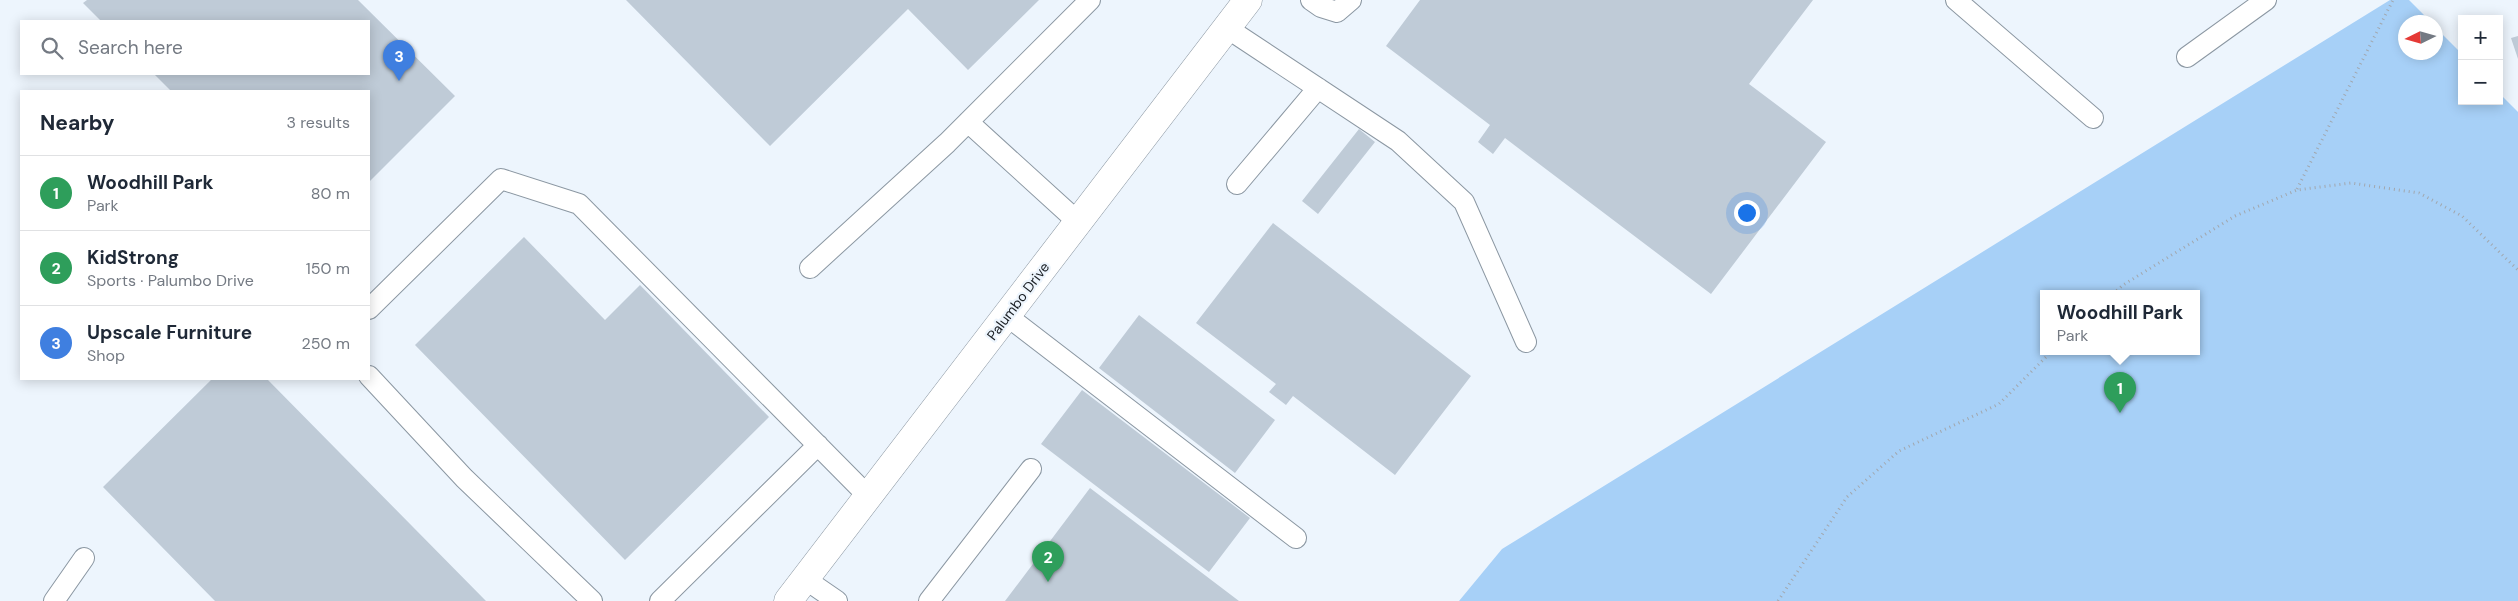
<!DOCTYPE html>
<html lang="en">
<head>
<meta charset="utf-8">
<style>
	:root { --surface:#fff; --page:#f2f2f3; --text:#1f2937; --muted:#747a83; --line:#e0e1e3; --accent:#d93025 }
	body { margin:0; font-family:"DM Sans",sans-serif; background:var(--page); color:var(--text) }
	.controls { position:absolute; right:15px; top:15px; display:grid; overflow:hidden; border-radius:0px; box-shadow:0 2px 12px #0003 }
	.controls button { width:45px; height:45px; display:grid; place-items:center; padding:0; border:0; border-bottom:1px solid var(--line); background:var(--surface); color:var(--text); font:25px sans-serif }
	.compass { position:absolute; left:2398px; top:15px; width:45px; height:45px; border-radius:50%; background:var(--surface); box-shadow:0 2px 12px #0003; rotate:265deg }
	.you { position:absolute; left:1746px; top:212px; width:18px; height:18px; margin:-12px; border:4px solid #fff; border-radius:50%; background:#1a73e8; box-shadow:0 0 0 8px #1a73e833 }
	.badge { display:grid; place-items:center; width:32px; height:32px; border-radius:50%; background:var(--accent); color:#fff; font-size:16px; font-weight:700 }
	.pin { position:absolute; translate:-50% -41px; filter:drop-shadow(0 1px 2px #0008) }
	.pin::after { content:''; position:absolute; top:26px; width:18px; height:15px; background:inherit; clip-path:polygon(0 0,100% 0,50% 100%) }
	.popup { position:absolute; left:2040px; top:290px; width:160px; height:65px; box-sizing:border-box; display:grid; place-content:center; border-radius:0px; background:var(--surface); filter:drop-shadow(0 1px 4px #0005); font-size:16px; white-space:nowrap; color:var(--muted) }
	.popup b { font-size:19px; color:var(--text) }
	.popup::after { content:''; position:absolute; left:50%; top:100%; margin-left:-10px; border:10px solid transparent; border-top-color:var(--surface) }
	.list { margin:0; padding:0; list-style:none }
	h2 { display:flex; justify-content:space-between; align-items:center; height:65px; margin:0; padding:0 20px; font-size:21px }
	h2 small { font-size:16px; font-weight:400; color:var(--muted) }
	.list li { display:grid; grid-template-columns:32px 1fr auto; gap:15px; align-items:center; box-sizing:border-box; height:75px; padding:0 20px; border-top:1px solid var(--line) }
	.list b { display:block; font-size:19px; white-space:nowrap }
	.list p { margin:0; font-size:16px; white-space:nowrap; color:var(--muted) }
	.list em { font-size:16px; font-style:normal; color:var(--muted) }
	.icon { flex:none; width:28px; height:28px; fill:none; stroke:currentColor; stroke-width:2; stroke-linecap:round; stroke-linejoin:round }
	.map { position:relative; flex:none; width:2518px; height:601px; overflow:hidden }
	.search { position:absolute; background:var(--surface); box-shadow:0 2px 12px #0003; left:20px; top:20px; width:350px; height:55px; display:flex; align-items:center; gap:12px; box-sizing:border-box; padding:0 18px; border-radius:0px; color:var(--muted); font-size:19px }
	.panel { position:absolute; background:var(--surface); box-shadow:0 2px 12px #0003; left:20px; top:90px; width:350px; height:290px; border-radius:0px }
	.map>svg:first-child { display:block }
</style>
</head>
<body>
<div class="map">
<svg width="2518" height="601" viewBox="0 0 2518 601">
	<rect width="100%" height="100%" fill="#edf5fd"/>
	<!-- green -->
	<path fill="#a7d0f7" fill-rule="evenodd" d="M 2390,0 L 2409,0 L 2431,22 L 2406,22 L 2406,52 L 2436,52 L 2436,28 L 2462,54 L 2462,101 L 2499,101 L 2499,93 L 2518,112 L 2518,601 L 1459,601 L 1502,549 ZM 2044,294 L 2196,294 L 2196,352 L 2044,352 Z"/>
	<!-- building -->
	<path fill="#bfcbd7" d="M 87,0 L 358,0 L 455,96 L 369,182 L 369,91 L 171,91 L 154,74 L 369,74 L 369,21 L 101,21 L 83,3 Z
		M 626,0 L 1039,0 L 968,70 L 908,9 L 770,146 Z
		M 1420,0 L 1813,0 L 1749,84 L 1826,142 L 1711,294 L 1505,138 L 1493,154 L 1478,142 L 1490,125 L 1386,46 Z
		M 2518,36 L 2518,59 L 2511,38 Z
		M 1359,129 L 1375,142 L 1318,214 L 1302,201 Z
		M 1273,223 L 1471,376 L 1395,475 L 1293,396 L 1286,405 L 1269,392 L 1276,384 L 1196,323 Z
		M 524,237 L 605,320 L 640,285 L 769,417 L 625,560 L 415,345 Z
		M 1139,315 L 1275,420 L 1235,473 L 1099,368 Z
		M 212,379 L 267,379 L 486,601 L 215,601 L 103,487 Z
		M 1082,390 L 1250,518 L 1209,572 L 1041,444 Z
		M 1090,488 L 1239,601 L 1005,601 Z"/>
	<g fill="none" stroke-linecap="round" stroke-linejoin="round">
		<!-- lane casing -->
		<g stroke="#8b97a2" stroke-width="22">
			<path id="lane" d="M 1311,0 L 1321,7 L 1337,12 L 1351,0
				M 1956,0 L 2093,118
				M 1227,28 L 1398,141 L 1464,202 L 1526,342
				M 2187,57 L 2266,0
				M 968,122 L 1078,222
				M 1237,184 L 1318,88
				M 810,268 L 947,143 L 1090,0
				M 369,309 L 501,179 L 579,204 L 868,496
				M 1007,316 L 1296,538
				M 369,376 L 464,478 L 592,601
				M 805,579 L 837,601
				M 54,601 L 84,558
				M 660,601 L 818,445
				M 929,601 L 1031,469"/>
		</g>
		<!-- secondary casing -->
		<g stroke="#8b97a2" stroke-width="29">
			<path id="secondary" d="M 788,601 L 1248,0"/>
		</g>
		<!-- path -->
		<path stroke="#a1a7ae" stroke-width="3" stroke-dasharray="1 4" stroke-linecap="butt" d="M 2297,189 L 2393,0
			M 2113,294 L 2123,285 L 2235,216 L 2297,190 L 2351,183 L 2419,193 L 2462,216 L 2518,270
			M 1778,601 L 1847,497 L 1899,451 L 1999,404 L 2051,352"/>
		<!-- lane -->
		<use href="#lane" stroke="#fff" stroke-width="20"/>
		<!-- secondary -->
		<use href="#secondary" stroke="#fff" stroke-width="28"/>
	</g>
	<g text-anchor="middle" dominant-baseline="central" stroke-width="4.5" stroke-linejoin="round" paint-order="stroke">
		<!-- street labels -->
		<g font-size="14" fill="#1a1e23" stroke="#edf5fd">
			<text transform="translate(1018 301) rotate(-53)">Palumbo Drive</text>
		</g>
	</g>
</svg>
<div class="controls">
<button>+</button>
<button>−</button>
</div>
<svg class="compass" viewBox="-18 -18 36 36"><path d="M0-13l5 13h-10z" fill="#e53935"/><path d="M0 13l5-13h-10z" fill="#747a83"/></svg>
<div class="you"></div>
<div class="pin badge" style="left:2120px;top:413px;background:#2e9e5b">1</div>
<div class="popup"><b>Woodhill Park</b>Park</div>
<div class="pin badge" style="left:1048px;top:582px;background:#2e9e5b">2</div>
<div class="pin badge" style="left:399px;top:81px;background:#3f7fe0">3</div>
<div class="search"><svg class="icon" aria-label="search" viewBox="0 0 24 24"><circle cx="10" cy="10" r="6"/><path d="M15 15l6 6"/></svg>Search here</div>
<section class="panel">
<h2>Nearby<small>3 results</small></h2>
<ul class="list">
<li><span class="badge" style="background:#2e9e5b">1</span><div><b>Woodhill Park</b><p>Park</p></div><em>80 m</em></li>
<li><span class="badge" style="background:#2e9e5b">2</span><div><b>KidStrong</b><p>Sports · Palumbo Drive</p></div><em>150 m</em></li>
<li><span class="badge" style="background:#3f7fe0">3</span><div><b>Upscale Furniture</b><p>Shop</p></div><em>250 m</em></li>
</ul>
</section>
</div>
</body>
</html>
